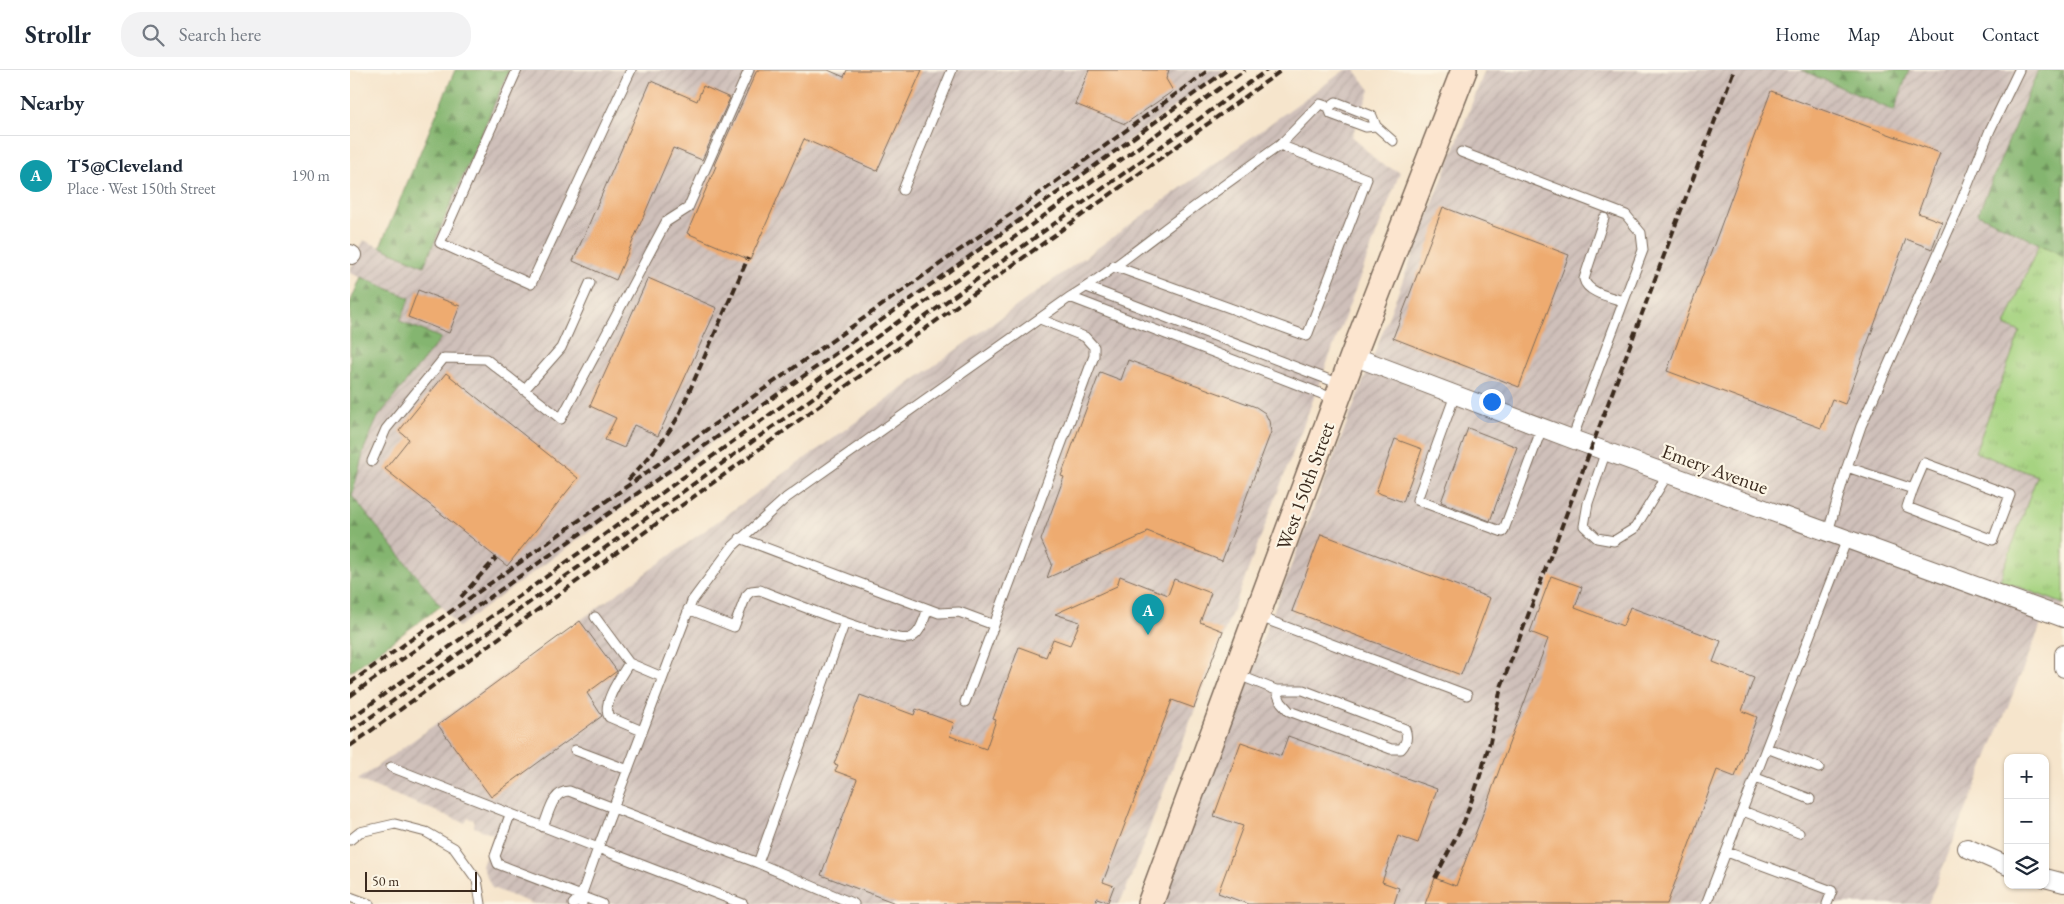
<!DOCTYPE html>
<html lang="en">
<head>
<meta charset="utf-8">
<style>
	:root { --surface:#fff; --page:#f2f2f3; --text:#1f2937; --muted:#747a83; --line:#e0e1e3; --accent:#1f6fb2 }
	body { margin:0; font-family:"EB Garamond",serif; background:var(--page); color:var(--text) }
	.controls { position:absolute; right:15px; bottom:15px; display:grid; overflow:hidden; border-radius:10px; box-shadow:0 1px 4px #0004 }
	.controls button { width:45px; height:45px; display:grid; place-items:center; padding:0; border:0; border-bottom:1px solid var(--line); background:var(--surface); color:var(--text); font:25px sans-serif }
	.scale { position:absolute; left:15px; bottom:12px; width:112px; box-sizing:border-box; padding-left:5px; border:2px solid #3b2a1e; border-top:0; font-size:14px; line-height:18px; white-space:nowrap; color:#3b2a1e; -webkit-text-stroke:4px #fcf5e5; paint-order:stroke }
	.you { position:absolute; left:1141px; top:331px; width:18px; height:18px; margin:-12px; border:4px solid #fff; border-radius:50%; background:#1a73e8; box-shadow:0 0 0 8px #1a73e833 }
	.badge { display:grid; place-items:center; width:32px; height:32px; border-radius:50%; background:var(--accent); color:#fff; font-size:16px; font-weight:700 }
	.pin { position:absolute; translate:-50% -41px; filter:drop-shadow(0 1px 2px #0008) }
	.pin::after { content:''; position:absolute; top:26px; width:18px; height:15px; background:inherit; clip-path:polygon(0 0,100% 0,50% 100%) }
	.list { margin:0; padding:0; list-style:none }
	h2 { display:flex; justify-content:space-between; align-items:center; height:65px; margin:0; padding:0 20px; font-size:21px }
	h2 small { font-size:16px; font-weight:400; color:var(--muted) }
	.list li { display:grid; grid-template-columns:32px 1fr auto; gap:15px; align-items:center; box-sizing:border-box; height:80px; padding:0 20px; border-top:1px solid var(--line) }
	.list b { display:block; font-size:19px; white-space:nowrap }
	.list p { margin:0; font-size:16px; white-space:nowrap; color:var(--muted) }
	.list em { font-size:16px; font-style:normal; color:var(--muted) }
	.icon { flex:none; width:28px; height:28px; fill:none; stroke:currentColor; stroke-width:2; stroke-linecap:round; stroke-linejoin:round }
	.map { position:relative; flex:none; width:1714px; height:834px; overflow:hidden }
	header { display:flex; align-items:center; gap:30px; box-sizing:border-box; height:70px; padding:0 25px; background:var(--surface); border-bottom:1px solid var(--line) }
	header strong { font-size:24px }
	nav { display:flex; gap:28px; margin-inline-start:auto; font-size:18px }
	.search { width:350px; height:45px; background:var(--page); display:flex; align-items:center; gap:12px; box-sizing:border-box; padding:0 18px; border-radius:20px; color:var(--muted); font-size:19px }
	main { display:flex }
	aside { flex:1; background:var(--surface) }
	.map>svg:first-child { display:block }
</style>
</head>
<body>
<header>
<strong>Strollr</strong>
<div class="search"><svg class="icon" aria-label="search" viewBox="0 0 24 24"><circle cx="10" cy="10" r="6"/><path d="M15 15l6 6"/></svg>Search here</div>
<nav><a>Home</a><a>Map</a><a>About</a><a>Contact</a></nav>
</header>
<main>
<aside>
<h2>Nearby<small></small></h2>
<ul class="list">
<li><span class="badge" style="background:#0f9aa8">A</span><div><b>T5@Cleveland</b><p>Place · West 150th Street</p></div><em>190 m</em></li>
</ul>
</aside>
<div class="map">
<svg width="1714" height="834" viewBox="0 0 1714 834">
	<defs>
		<pattern id="industrial-furrows" width="10" height="10" patternUnits="userSpaceOnUse" patternTransform="scale(1.25)"><rect width="10" height="10" fill="#cfc0ba"/><path d="M-1 1l2-2M0 10L10 0M9 11l2-2" fill="none" stroke="#b3a59f"/></pattern>
		<pattern id="grass-tufts" width="24" height="20" patternUnits="userSpaceOnUse" patternTransform="scale(1.25)"><rect width="24" height="20" fill="#a6d381"/><path d="M3 7l-1-3M5 7V3M7 7l1-3M15 17l-1-3M17 17v-4M19 17l1-3" fill="none" stroke="#90b56f"/></pattern>
		<pattern id="forest-firs" width="22" height="20" patternUnits="userSpaceOnUse" patternTransform="scale(1.25)"><rect width="22" height="20" fill="#84b56f"/><path d="M5 1l3.5 6h-7zM16 11l3.5 6h-7z" fill="#6d935b"/></pattern>
	</defs>
	<rect width="100%" height="100%" fill="#fcf5e5"/>
	<filter id="ink" filterUnits="userSpaceOnUse"><feTurbulence type="fractalNoise" baseFrequency=".02" numOctaves="2"/><feDisplacementMap in="SourceGraphic" scale="10" xChannelSelector="R" yChannelSelector="G"/><feConvolveMatrix kernelMatrix="1 2 1 2 8 2 1 2 1" color-interpolation-filters="sRGB"/></filter>
	<filter id="wash" filterUnits="userSpaceOnUse"><feTurbulence type="fractalNoise" baseFrequency=".0096" numOctaves="4" result="noise"/><feDisplacementMap in="SourceGraphic" scale="20" xChannelSelector="R" yChannelSelector="G"/><feGaussianBlur stdDeviation="1.12" result="paint"/><feColorMatrix in="noise" values="0 0 0 0 0 0 0 0 0 0 0 0 0 0 0 0 0 1.4 0 .05"/><feComposite in="paint" operator="in"/></filter>
	<g filter="url(#wash)">
		<rect width="100%" height="100%" fill="#f6e5cc"/>
		<!-- industrial -->
		<path fill="url(#industrial-furrows)" d="M 159,0 L 875,0 L 108,557 L 2,426 L 14,379 L 28,347 L 90,268 L 50,251 L 60,228 L 0,203 L 0,200 L 13,170 L 74,195 Z
			M 995,0 L 1005,0 L 1020,20 L 1002,66 L 1029,93 L 1050,102 L 777,817 L 769,834 L 184,834 L 142,818 L 132,796 L 144,765 L 124,757 L 124,750 L 118,748 L 115,753 L 8,710 Z
			M 1135,0 L 1688,0 L 1628,144 L 1714,186 L 1714,535 L 1692,552 L 1578,834 L 809,834 Z"/>
		<!-- grass -->
		<path fill="url(#grass-tufts)" stroke="#707e50" d="M 1689,174 L 1714,186 L 1714,534 L 1650,510 L 1687,406 L 1625,382 L 1670,262 L 1655,255 Z"/>
		<!-- forest -->
		<path fill="url(#forest-firs)" stroke="#607046" d="M 105,0 L 159,0 L 74,196 L 30,177 Z
			M 1452,0 L 1559,0 L 1544,41 Z
			M 1688,0 L 1714,0 L 1714,186 L 1628,144 Z
			M 11,207 L 60,228 L 50,251 L 91,268 L 28,347 L 14,379 L 2,426 L 91,536 L 0,602 L 0,233 Z"/>
		<g id="blocks">
			<!-- building -->
			<path fill="#eeab70" d="M 407,0 L 478,0 L 494,7 L 497,0 L 572,0 L 527,101 L 454,69 L 400,190 L 337,163 L 366,96 L 364,95 Z
				M 739,0 L 819,0 L 816,9 L 823,21 L 775,54 L 725,34 Z
				M 301,11 L 347,31 L 353,16 L 380,28 L 352,90 L 323,78 L 266,210 L 223,191 Z
				M 1421,21 L 1590,83 L 1568,143 L 1592,152 L 1582,179 L 1556,169 L 1495,334 L 1482,329 L 1471,358 L 1317,301 Z
				M 1093,137 L 1219,185 L 1169,317 L 1043,268 Z
				M 298,208 L 367,238 L 308,366 L 284,355 L 274,378 L 255,370 L 266,348 L 240,336 Z
				M 68,220 L 110,236 L 99,263 L 58,247 Z
				M 778,290 L 906,337 L 915,343 L 919,351 L 921,362 L 872,491 L 797,461 L 796,464 L 697,508 L 702,494 L 691,470 L 714,407 L 711,406 L 750,302 L 771,310 Z
				M 96,303 L 228,408 L 157,496 L 35,399 L 59,369 L 49,361 Z
				M 1118,358 L 1167,377 L 1140,451 L 1091,432 Z
				M 1045,369 L 1072,379 L 1053,432 L 1026,422 Z
				M 971,464 L 1140,528 L 1111,605 L 942,541 Z
				M 770,506 L 818,525 L 824,509 L 861,523 L 850,552 L 873,561 L 844,638 L 822,630 L 753,812 L 764,816 L 758,832 L 747,828 L 745,834 L 548,834 L 471,805 L 507,709 L 485,701 L 488,695 L 484,694 L 510,625 L 564,645 L 566,639 L 604,653 L 600,666 L 636,679 L 646,650 L 643,649 L 669,577 L 696,587 L 703,569 L 720,575 L 730,552 L 705,544 L 767,516 Z
				M 1201,506 L 1232,517 L 1225,538 L 1273,556 L 1280,537 L 1371,571 L 1363,592 L 1404,608 L 1392,641 L 1407,647 L 1385,707 L 1367,700 L 1317,834 L 1075,834 L 1085,808 L 1106,816 L 1198,569 L 1180,562 Z
				M 230,551 L 267,601 L 237,623 L 252,646 L 141,727 L 88,655 Z
				M 938,666 L 1087,719 L 1068,773 L 1048,766 L 1032,812 L 1049,818 L 1044,834 L 898,834 L 868,823 L 893,756 L 864,746 L 891,672 L 931,686 Z"/>
		</g>
	</g>
	<g filter="url(#ink)">
		<use href="#blocks" fill-opacity="0" stroke="#7c6b5b" stroke-width="1"/>
		<g fill="none" stroke-linecap="round" stroke-linejoin="round">
			<!-- service casing -->
			<g stroke="#7c6b5b" stroke-width="11">
				<path id="service" d="M 167,0 L 90,173 L 181,214 L 281,0
					M 986,32 L 1022,46 L 1026,56 L 1016,57 L 981,44 L 979,37 Z
					M 1026,56 L 1043,71
					M 930,75 L 970,34 L 979,37
					M 1111,82 L 1276,145 L 1291,163 L 1293,180 L 1222,369
					M 553,120 L 602,0
					M 1254,148 L 1234,209 C 1237,223 1261,227 1273,231
					M 737,217 L 990,314
					M 720,227 L 985,329
					M 174,320 L 211,278 L 240,213
					M 1105,325 L 1067,430 L 1153,462 L 1192,358
					M 1256,381 L 1238,433 L 1234,456 L 1247,468 L 1264,471 L 1285,458 L 1318,404
					M 22,391 L 36,359 L 94,288 L 136,289 L 211,349 L 316,152 L 338,138 L 399,0
					M 1497,397 L 1511,356 L 1608,139 L 1640,60 L 1669,0
					M 1478,462 L 1497,397 L 1563,419 L 1574,393 L 1660,425 L 1643,470 L 1557,437 L 1563,419
					M 390,468 L 589,543 L 609,542 L 644,555 L 744,286 L 744,277 L 735,267 L 690,249
					M 338,539 L 384,557 L 396,526 L 401,521 L 410,520 C 433,529 542,573 560,568 C 571,564 574,548 578,539
					M 907,546 L 1117,625
					M 245,547 L 279,593 L 312,607
					M 279,593 C 271,606 251,634 259,647 L 292,661
					M 886,604 L 926,620 L 953,620 L 1055,659 C 1058,667 1057,673 1051,679 L 1041,679 L 939,641 L 931,632 L 926,620
					M 615,632 L 644,555
					M 1417,678 L 1469,698
					M 225,680 L 278,700
					M 41,697 L 248,778 L 342,531 L 382,477 L 436,428 L 720,227 C 749,210 776,188 804,167 C 845,136 888,105 930,75 L 1017,109 L 957,266 L 764,196
					M 1406,708 L 1460,729
					M 1393,741 L 1449,763
					M 160,745 L 145,786 L 148,794 L 252,834
					M 193,757 C 199,744 202,721 219,721 L 408,793 L 495,552
					M 0,770 L 10,762 L 45,754 L 76,762 L 104,778 L 127,810 L 131,834
					M 1377,782 L 1482,821 L 1477,834
					M 408,793 L 504,834
					M 231,826 L 248,778 L 393,834
					M 0,827 L 19,834
					M 223,834 L 231,826 L 232,834
					M 1356,834 L 1497,469"/>
			</g>
			<!-- minor casing -->
			<g stroke="#7c6b5b" stroke-width="20">
				<path id="minor" d="M 0,184 L 2,185
					M 1003,286 L 1222,369 L 1714,548
					M 1714,584 L 1714,598
					M 1617,778 L 1658,796
					M 1695,808 L 1714,813"/>
			</g>
			<!-- secondary casing -->
			<g stroke="#7c6b5b" stroke-width="28">
				<path id="secondary" d="M 800,834 L 1003,286 L 1114,0"/>
			</g>
			<!-- service -->
			<use href="#service" stroke="#fff" stroke-width="9"/>
			<!-- minor -->
			<use href="#minor" stroke="#fff" stroke-width="18"/>
			<!-- secondary -->
			<use href="#secondary" stroke="#fce5cf" stroke-width="25"/>
			<!-- rail -->
			<path stroke="#3b2a1e" stroke-width="4" stroke-dasharray="8 4" stroke-linecap="butt" d="M 278,410 C 297,390 314,371 328,347 L 398,188
				M 111,527 L 146,488
				M 0,613 L 697,118 L 859,0
				M 0,626 L 482,286 L 877,0
				M 0,649 L 895,0
				M 0,662 L 917,0
				M 0,676 L 932,0
				M 1085,808 L 1114,752 L 1129,709 L 1140,672 L 1151,617 L 1384,0"/>
		</g>
	</g>
	<g text-anchor="middle" dominant-baseline="central" stroke-width="4.5" stroke-linejoin="round" paint-order="stroke">
		<!-- street labels -->
		<g font-size="20" fill="#3b2a1e" stroke="#fcf5e5">
			<text transform="translate(1365 399) rotate(20)">Emery Avenue</text>
			<text transform="translate(955 416) rotate(-70)">West 150th Street</text>
		</g>
	</g>
</svg>
<div class="controls">
<button>+</button>
<button>−</button>
<button><svg class="icon" aria-label="layers" viewBox="0 0 24 24"><path d="M12 4l9 5-9 5-9-5zM3 14l9 5 9-5"/></svg></button>
</div>
<div class="scale">50 m</div>
<div class="you"></div>
<div class="pin badge" style="left:798px;top:565px;background:#0f9aa8">A</div>
</div>
</main>
</body>
</html>
